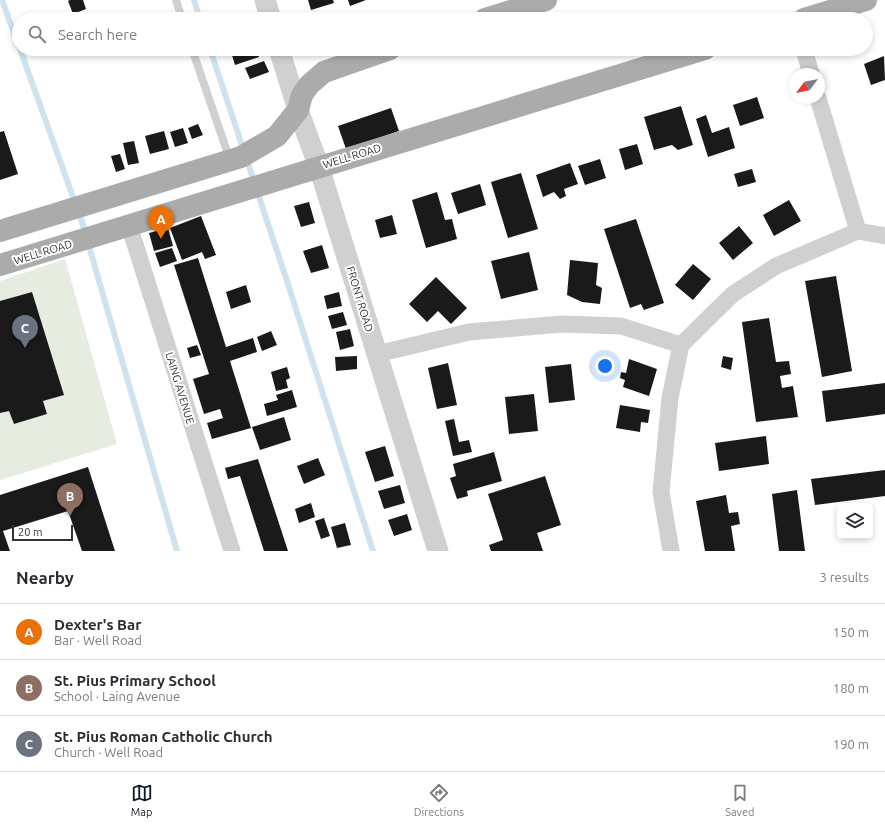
<!DOCTYPE html>
<html lang="en">
<head>
<meta charset="utf-8">
<style>
	:root { --surface:#fff; --page:#f7f7f7; --text:#2b2b33; --muted:#7c7c81; --line:#e1e1e2; --accent:#111827 }
	body { margin:0; font-family:Ubuntu,sans-serif; background:var(--page); color:var(--text) }
	.controls { position:absolute; right:12px; bottom:12px; display:grid; overflow:hidden; border-radius:6px; box-shadow:0 2px 6px #0003 }
	.controls button { width:36px; height:36px; display:grid; place-items:center; padding:0; border:0; border-bottom:1px solid var(--line); background:var(--surface); color:var(--text); font:20px sans-serif }
	.compass { position:absolute; left:789px; top:68px; width:36px; height:36px; border-radius:50%; background:var(--surface); box-shadow:0 2px 6px #0003; rotate:238deg }
	.scale { position:absolute; left:12px; bottom:10px; width:61px; box-sizing:border-box; padding-left:4px; border:2px solid #333; border-top:0; font-size:11px; line-height:14px; white-space:nowrap; color:#333; -webkit-text-stroke:3px #fff; paint-order:stroke }
	.you { position:absolute; left:605px; top:366px; width:14px; height:14px; margin:-10px; border:3px solid #fff; border-radius:50%; background:#1a73e8; box-shadow:0 0 0 6px #1a73e833 }
	.badge { display:grid; place-items:center; width:26px; height:26px; border-radius:50%; background:var(--accent); color:#fff; font-size:13px; font-weight:700 }
	.pin { position:absolute; translate:-50% -33px; filter:drop-shadow(0 1px 2px #0008) }
	.pin::after { content:''; position:absolute; top:21px; width:14px; height:12px; background:inherit; clip-path:polygon(0 0,100% 0,50% 100%) }
	.list { margin:0; padding:0; list-style:none }
	h2 { display:flex; justify-content:space-between; align-items:center; height:52px; margin:0; padding:0 16px; font-size:17px }
	h2 small { font-size:13px; font-weight:400; color:var(--muted) }
	.list li { display:grid; grid-template-columns:26px 1fr auto; gap:12px; align-items:center; box-sizing:border-box; height:56px; padding:0 16px; border-top:1px solid var(--line) }
	.list b { display:block; font-size:15px; white-space:nowrap }
	.list p { margin:0; font-size:13px; white-space:nowrap; color:var(--muted) }
	.list em { font-size:13px; font-style:normal; color:var(--muted) }
	.icon { flex:none; width:22px; height:22px; fill:none; stroke:currentColor; stroke-width:2; stroke-linecap:round; stroke-linejoin:round }
	.map { position:relative; flex:none; width:885px; height:551px; overflow:hidden }
	.search { position:absolute; background:var(--surface); box-shadow:0 2px 6px #0003; left:12px; right:12px; top:12px; height:44px; display:flex; align-items:center; gap:10px; box-sizing:border-box; padding:0 14px; border-radius:22px; color:var(--muted); font-size:15px }
	.sheet { height:220px; background:var(--surface) }
	nav { display:flex; justify-content:space-around; align-items:center; box-sizing:border-box; height:56px; border-top:1px solid var(--line); background:var(--surface); font-size:11px; color:var(--muted) }
	nav a { display:grid; justify-items:center; gap:2px }
	nav .on { color:var(--accent) }
	.map>svg:first-child { display:block }
</style>
</head>
<body>
<div class="map">
<svg width="885" height="551" viewBox="0 0 885 551">
	<rect width="100%" height="100%" fill="#fff"/>
	<!-- green -->
	<path fill="#e6ecdf" d="M 65,259 L 117,444 L 0,480 L 0,413 L 9,411 L 14,424 L 47,414 L 43,401 L 63,395 L 32,292 L 0,301 L 0,281 Z"/>
	<g fill="none" stroke-linecap="round" stroke-linejoin="round">
		<!-- stream -->
		<path stroke="#cfe2ee" stroke-width="6" d="M 2,0 L 19,47
			M 194,0 L 200,19
			M 20,49 L 82,222 L 177,551
			M 210,49 L 287,281 L 373,551"/>
	</g>
	<!-- building -->
	<path fill="#1a1a1a" d="M 70,0 L 83,0 L 86,9 L 73,14 L 68,1 Z
		M 308,0 L 333,0 L 334,3 L 311,10 Z
		M 348,0 L 366,0 L 350,6 Z
		M 230,49 L 256,49 L 259,57 L 235,65 Z
		M 884,56 L 885,80 L 871,85 L 864,64 Z
		M 264,61 L 269,72 L 250,79 L 245,68 Z
		M 757,97 L 764,118 L 740,126 L 733,105 Z
		M 681,106 L 693,145 L 678,150 L 672,145 L 654,150 L 644,117 Z
		M 391,108 L 399,131 L 346,149 L 338,126 Z
		M 706,115 L 712,133 L 729,127 L 735,148 L 708,157 L 696,119 Z
		M 198,124 L 203,135 L 192,139 L 188,128 Z
		M 183,128 L 188,143 L 175,147 L 170,132 Z
		M 4,131 L 18,174 L 0,180 L 0,132 Z
		M 164,131 L 169,149 L 150,154 L 145,136 Z
		M 134,141 L 139,163 L 128,165 L 123,143 Z
		M 637,144 L 643,164 L 625,170 L 619,149 Z
		M 120,154 L 125,169 L 116,172 L 111,156 Z
		M 600,159 L 606,178 L 585,185 L 578,166 Z
		M 570,163 L 578,184 L 564,189 L 566,196 L 560,199 L 554,192 L 543,197 L 536,175 Z
		M 752,169 L 756,182 L 738,187 L 734,174 Z
		M 521,173 L 538,229 L 508,238 L 491,182 Z
		M 480,184 L 486,205 L 458,214 L 451,193 Z
		M 437,192 L 445,220 L 452,219 L 457,239 L 426,248 L 412,200 Z
		M 789,200 L 801,221 L 774,236 L 763,215 Z
		M 309,202 L 315,223 L 301,227 L 294,206 Z
		M 392,215 L 397,234 L 380,238 L 375,220 Z
		M 201,216 L 216,255 L 205,259 L 202,252 L 182,260 L 170,228 Z
		M 636,219 L 664,303 L 644,310 L 641,304 L 630,308 L 604,229 Z
		M 739,226 L 753,243 L 733,260 L 719,243 Z
		M 168,228 L 173,246 L 154,251 L 149,233 Z
		M 322,245 L 329,268 L 311,273 L 303,251 Z
		M 172,248 L 177,261 L 160,267 L 155,253 Z
		M 529,252 L 538,290 L 501,299 L 491,261 Z
		M 198,258 L 226,347 L 253,338 L 257,352 L 230,361 L 251,428 L 212,439 L 207,423 L 223,418 L 220,409 L 204,414 L 193,379 L 209,374 L 174,265 Z
		M 570,260 L 598,263 L 596,285 L 602,288 L 600,304 L 582,302 L 567,295 Z
		M 693,264 L 711,279 L 693,300 L 675,285 Z
		M 836,276 L 852,371 L 822,377 L 805,281 Z
		M 436,277 L 467,308 L 451,324 L 438,311 L 427,322 L 409,304 Z
		M 246,285 L 251,302 L 231,309 L 226,292 Z
		M 32,292 L 64,395 L 43,401 L 47,414 L 14,424 L 9,411 L 0,413 L 0,301 Z
		M 339,292 L 342,306 L 327,309 L 324,296 Z
		M 343,312 L 347,325 L 332,329 L 328,316 Z
		M 769,318 L 776,362 L 789,361 L 791,374 L 780,376 L 782,388 L 793,386 L 798,417 L 756,422 L 742,322 Z
		M 350,329 L 354,346 L 340,350 L 336,332 Z
		M 271,331 L 277,345 L 262,351 L 257,337 Z
		M 197,345 L 201,355 L 190,358 L 187,348 Z
		M 357,356 L 357,369 L 336,371 L 335,357 Z
		M 723,356 L 733,358 L 731,370 L 721,367 Z
		M 629,359 L 657,369 L 649,396 L 623,387 L 625,380 L 620,378 L 621,372 L 626,373 Z
		M 448,363 L 457,405 L 437,409 L 428,368 Z
		M 571,364 L 575,400 L 549,403 L 545,367 Z
		M 287,367 L 290,378 L 286,380 L 288,388 L 276,391 L 271,372 Z
		M 885,383 L 885,414 L 826,422 L 822,391 Z
		M 292,390 L 297,407 L 267,416 L 264,404 L 278,400 L 276,395 Z
		M 534,394 L 538,431 L 509,434 L 505,397 Z
		M 620,405 L 650,410 L 648,423 L 641,422 L 640,432 L 616,428 Z
		M 284,417 L 291,440 L 260,450 L 252,427 Z
		M 454,419 L 459,442 L 469,440 L 472,452 L 453,456 L 445,421 Z
		M 766,436 L 769,464 L 719,471 L 715,443 Z
		M 385,446 L 394,476 L 375,482 L 365,452 Z
		M 494,452 L 502,481 L 467,491 L 468,496 L 457,499 L 450,478 L 456,476 L 453,464 Z
		M 318,458 L 325,475 L 304,484 L 297,466 Z
		M 258,459 L 288,551 L 264,551 L 240,476 L 228,479 L 225,468 Z
		M 88,467 L 115,551 L 82,551 L 68,511 L 3,531 L 10,551 L 0,551 L 0,495 Z
		M 885,470 L 885,496 L 815,505 L 811,479 Z
		M 545,476 L 561,525 L 537,533 L 543,551 L 491,551 L 489,545 L 503,540 L 488,494 Z
		M 400,485 L 405,503 L 384,509 L 378,491 Z
		M 797,490 L 805,551 L 779,551 L 772,494 Z
		M 726,495 L 729,513 L 738,512 L 740,524 L 731,526 L 735,551 L 705,551 L 696,501 Z
		M 311,503 L 315,517 L 299,523 L 295,509 Z
		M 407,514 L 412,530 L 394,536 L 388,520 Z
		M 324,518 L 330,536 L 321,539 L 315,521 Z
		M 345,523 L 351,545 L 337,548 L 331,527 Z"/>
	<g fill="none" stroke-linecap="round" stroke-linejoin="round">
		<!-- service -->
		<path stroke="#d0d0d0" stroke-width="8" d="M 176,0 L 182,19
			M 192,49 L 230,160"/>
		<!-- minor -->
		<path stroke="#d0d0d0" stroke-width="17" d="M 804,49 L 811,74
			M 818,98 L 858,231
			M 129,225 L 232,551
			M 377,354 L 469,332 L 562,324 L 621,326 L 681,345
			M 671,551 L 661,492 L 670,398 L 681,345 L 733,294 L 776,266 L 858,231 L 885,236"/>
		<!-- tertiary -->
		<path stroke="#d0d0d0" stroke-width="21" d="M 265,0 L 271,19
			M 279,49 L 298,110 L 319,167 L 438,551"/>
		<!-- primary -->
		<path stroke="#ababab" stroke-width="22" d="M 485,19 L 546,0
			M 804,19 L 866,0
			M 0,231 L 241,157 L 277,136 L 298,110 L 302,95 L 309,85 L 324,72 L 390,49
			M 0,265 L 705,49"/>
	</g>
	<g text-anchor="middle" dominant-baseline="central" stroke-width="4" stroke-linejoin="round" paint-order="stroke">
		<!-- street labels -->
		<g font-size="11" fill="#333" stroke="#fff">
			<text transform="translate(352 156) rotate(-17)">WELL ROAD</text>
			<text transform="translate(43 252) rotate(-17)">WELL ROAD</text>
			<text transform="translate(360 299) rotate(73)">FRONT ROAD</text>
			<text transform="translate(180 388) rotate(73)">LAING AVENUE</text>
		</g>
	</g>
</svg>
<div class="controls">
<button><svg class="icon" aria-label="layers" viewBox="0 0 24 24"><path d="M12 4l9 5-9 5-9-5zM3 14l9 5 9-5"/></svg></button>
</div>
<svg class="compass" viewBox="-18 -18 36 36"><path d="M0-13l5 13h-10z" fill="#e53935"/><path d="M0 13l5-13h-10z" fill="#7c7c81"/></svg>
<div class="scale">20 m</div>
<div class="you"></div>
<div class="pin badge" style="left:161px;top:239px;background:#e8710a">A</div>
<div class="pin badge" style="left:70px;top:516px;background:#8d6e63">B</div>
<div class="pin badge" style="left:25px;top:348px;background:#6b7280">C</div>
<div class="search"><svg class="icon" aria-label="search" viewBox="0 0 24 24"><circle cx="10" cy="10" r="6"/><path d="M15 15l6 6"/></svg>Search here</div>
</div>
<section class="sheet">
<h2>Nearby<small>3 results</small></h2>
<ul class="list">
<li><span class="badge" style="background:#e8710a">A</span><div><b>Dexter's Bar</b><p>Bar · Well Road</p></div><em>150 m</em></li>
<li><span class="badge" style="background:#8d6e63">B</span><div><b>St. Pius Primary School</b><p>School · Laing Avenue</p></div><em>180 m</em></li>
<li><span class="badge" style="background:#6b7280">C</span><div><b>St. Pius Roman Catholic Church</b><p>Church · Well Road</p></div><em>190 m</em></li>
</ul>
</section>
<nav>
<a class="on"><svg class="icon" aria-label="map" viewBox="0 0 24 24"><path d="M3 6l6-2 6 2 6-2v14l-6 2-6-2-6 2zM9 4v14M15 6v14"/></svg>Map</a>
<a><svg class="icon" aria-label="directions" viewBox="0 0 24 24"><path d="M12 3l9 9-9 9-9-9zM9 14v-3h6M13 9l2 2-2 2"/></svg>Directions</a>
<a><svg class="icon" aria-label="saved" viewBox="0 0 24 24"><path d="M7 4h10v16l-5-4-5 4z"/></svg>Saved</a>
</nav>
</body>
</html>
